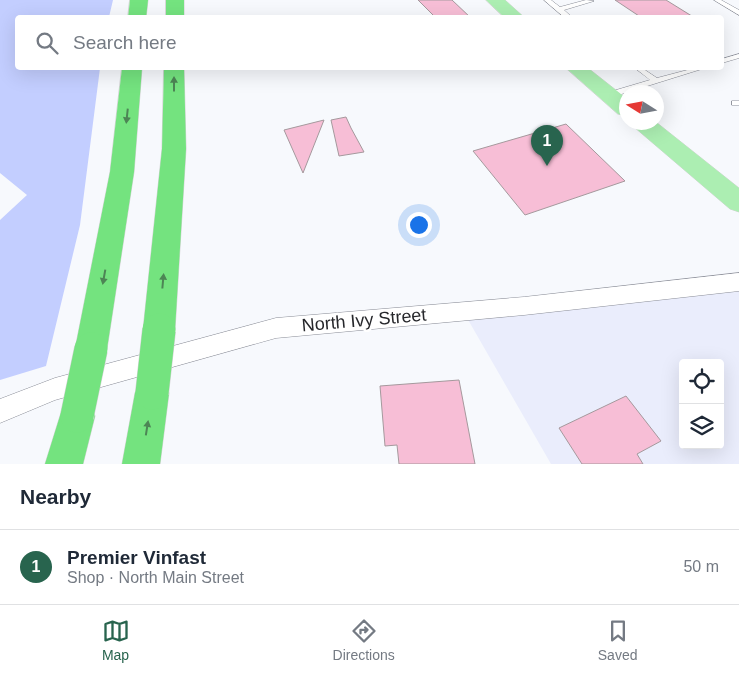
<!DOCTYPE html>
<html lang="en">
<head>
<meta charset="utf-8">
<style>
	:root { --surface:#fff; --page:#f2f2f3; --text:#1f2937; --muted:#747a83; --line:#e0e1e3; --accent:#28644e }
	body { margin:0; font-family:Arial,sans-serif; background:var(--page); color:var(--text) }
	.controls { position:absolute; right:15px; bottom:15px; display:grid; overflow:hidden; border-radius:5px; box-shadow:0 5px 20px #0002 }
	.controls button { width:45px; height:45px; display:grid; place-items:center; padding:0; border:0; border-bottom:1px solid var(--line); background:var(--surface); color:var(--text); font:25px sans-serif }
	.compass { position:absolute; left:619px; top:85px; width:45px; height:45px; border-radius:50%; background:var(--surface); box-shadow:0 5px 20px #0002; rotate:281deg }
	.you { position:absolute; left:418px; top:224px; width:18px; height:18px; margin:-12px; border:4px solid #fff; border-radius:50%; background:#1a73e8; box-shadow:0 0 0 8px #1a73e833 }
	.badge { display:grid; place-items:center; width:32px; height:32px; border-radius:50%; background:var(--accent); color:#fff; font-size:16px; font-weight:700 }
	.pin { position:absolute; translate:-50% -41px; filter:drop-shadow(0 1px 2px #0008) }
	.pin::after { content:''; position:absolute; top:26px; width:18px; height:15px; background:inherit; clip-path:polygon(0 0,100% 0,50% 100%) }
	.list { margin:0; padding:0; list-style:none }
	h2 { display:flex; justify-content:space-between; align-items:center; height:65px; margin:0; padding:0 20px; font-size:21px }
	h2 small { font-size:16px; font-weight:400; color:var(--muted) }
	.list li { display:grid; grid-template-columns:32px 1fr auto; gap:15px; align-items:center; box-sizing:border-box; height:75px; padding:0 20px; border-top:1px solid var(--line) }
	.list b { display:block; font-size:19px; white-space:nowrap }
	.list p { margin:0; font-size:16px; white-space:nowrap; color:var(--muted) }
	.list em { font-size:16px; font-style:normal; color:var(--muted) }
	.icon { flex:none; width:28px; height:28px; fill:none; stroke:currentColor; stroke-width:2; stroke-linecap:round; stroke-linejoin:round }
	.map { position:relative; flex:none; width:739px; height:464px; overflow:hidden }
	.search { position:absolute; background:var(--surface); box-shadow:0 5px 20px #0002; left:15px; right:15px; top:15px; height:55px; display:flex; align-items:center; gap:12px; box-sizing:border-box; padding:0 18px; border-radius:5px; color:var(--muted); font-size:19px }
	.sheet { height:140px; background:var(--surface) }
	nav { display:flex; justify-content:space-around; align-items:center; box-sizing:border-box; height:70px; border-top:1px solid var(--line); background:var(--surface); font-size:14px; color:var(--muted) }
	nav a { display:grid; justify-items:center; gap:2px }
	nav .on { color:var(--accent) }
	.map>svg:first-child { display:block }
</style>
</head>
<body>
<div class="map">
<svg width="739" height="464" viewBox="0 0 739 464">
	<rect width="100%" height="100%" fill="#f7f9fd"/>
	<!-- built -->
	<path fill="#eaedfc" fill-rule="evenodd" d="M 739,282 L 739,464 L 551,464 L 463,311 ZM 683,363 L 720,363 L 720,445 L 683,445 Z"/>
	<!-- green -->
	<path fill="#c3ceff" d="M 0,0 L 113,0 L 109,17 L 18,18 L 18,68 L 100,68 L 80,225 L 46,366 L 0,380 L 0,220 L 27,195 L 0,173 Z"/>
	<!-- building -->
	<path fill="#f7bed6" stroke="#a5999d" d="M 418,0 L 452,0 L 471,18 L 436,18 Z
		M 615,0 L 666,0 L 695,18 L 642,18 Z
		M 346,117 L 351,128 L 364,152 L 339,156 L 331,120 Z
		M 324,120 L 303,173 L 284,130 Z
		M 566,124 L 625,181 L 525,215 L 473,151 Z
		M 459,380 L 475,464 L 399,464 L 397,445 L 385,446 L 380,386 Z
		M 626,396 L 661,441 L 637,454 L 643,464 L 582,464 L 559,428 Z"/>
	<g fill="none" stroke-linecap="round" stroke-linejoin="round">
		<!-- service casing -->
		<g stroke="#8a8d97" stroke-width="1">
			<path id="service" d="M 544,0 L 551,0 L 560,7 L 586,0 L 594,1 L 564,10 L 573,18 L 565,18 Z
				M 714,0 L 721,0 L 739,10 L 739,15 Z
				M 739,54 L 739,58 L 722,63 L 722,59 Z
				M 635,68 L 642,68 L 657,78 L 695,68 L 705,68 L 612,97 L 606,97 L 606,93 L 650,80 Z
				M 732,101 L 739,101 L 739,105 L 732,105 Z"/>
		</g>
		<!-- minor casing -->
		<g stroke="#8a8d97" stroke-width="1">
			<path id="minor" d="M 739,273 L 739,291 L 524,315 L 276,338 L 55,400 L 0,423 L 0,399 L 55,378 L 276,318 L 524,297 Z"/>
		</g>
		<!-- primary casing -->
		<g stroke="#d4d4d5" stroke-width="1">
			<path id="primary" d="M 486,0 L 505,0 L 525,18 L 505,18 Z
				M 566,68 L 588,68 L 626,98 L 626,116 L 618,114 Z
				M 631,122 L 656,122 L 739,188 L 739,212 L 730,209 L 634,127 Z"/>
		</g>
		<!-- motorway casing -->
		<g stroke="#d4d4d5" stroke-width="1">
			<path id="motorway" d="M 130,0 L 148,0 L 146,18 L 128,18 Z
				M 166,0 L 184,0 L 184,18 L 166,18 Z
				M 122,68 L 142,68 L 134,172 L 107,349 L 103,360 L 91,364 L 79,360 L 75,349 L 110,172 Z
				M 164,68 L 184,68 L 186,149 L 175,330 L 170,340 L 159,344 L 148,340 L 143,330 L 162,149 Z
				M 152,376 L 164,381 L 169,393 L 160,464 L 122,464 L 135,393 L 140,381 Z
				M 77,398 L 90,403 L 95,416 L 83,464 L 45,464 L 64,403 Z"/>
		</g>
		<!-- service -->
		<use href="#service" fill="#fff" fill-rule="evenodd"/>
		<!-- minor -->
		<use href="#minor" fill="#fff" fill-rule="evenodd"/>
		<!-- primary -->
		<use href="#primary" fill="#aceeb2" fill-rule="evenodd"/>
		<!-- motorway -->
		<use href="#motorway" fill="#74e37f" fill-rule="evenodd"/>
		<!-- motorway-bridge casing -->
		<g stroke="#d4d4d5" stroke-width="34" stroke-linecap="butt">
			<path id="motorway-bridge" d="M 152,393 L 159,330
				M 77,416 L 91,349"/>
		</g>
		<!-- motorway-bridge -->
		<use href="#motorway-bridge" stroke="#74e37f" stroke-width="33"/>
	</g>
	<!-- one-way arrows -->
	<defs><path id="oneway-solid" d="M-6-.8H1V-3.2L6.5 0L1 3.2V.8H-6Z" transform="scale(1.25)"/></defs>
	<g fill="#4d8555">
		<use href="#oneway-solid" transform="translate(174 84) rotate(-90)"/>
		<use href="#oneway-solid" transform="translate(127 116) rotate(96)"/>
		<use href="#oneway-solid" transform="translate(104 277) rotate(100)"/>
		<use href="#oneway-solid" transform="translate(163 281) rotate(-85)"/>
		<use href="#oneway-solid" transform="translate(147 428) rotate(-81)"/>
	</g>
	<g text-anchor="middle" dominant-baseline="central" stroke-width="5" stroke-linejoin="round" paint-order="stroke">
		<!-- street labels -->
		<g font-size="18" fill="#26272b" stroke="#fff">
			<text transform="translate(364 320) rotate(-5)">North Ivy Street</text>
		</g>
	</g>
</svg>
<div class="controls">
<button><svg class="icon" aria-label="locate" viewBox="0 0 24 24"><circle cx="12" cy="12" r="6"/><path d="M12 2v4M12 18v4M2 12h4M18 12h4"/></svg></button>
<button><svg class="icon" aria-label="layers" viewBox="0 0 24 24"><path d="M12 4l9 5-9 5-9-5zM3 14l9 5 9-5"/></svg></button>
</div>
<svg class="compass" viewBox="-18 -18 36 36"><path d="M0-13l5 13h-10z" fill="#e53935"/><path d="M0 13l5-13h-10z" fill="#747a83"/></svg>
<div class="you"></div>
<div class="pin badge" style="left:547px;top:166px">1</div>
<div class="search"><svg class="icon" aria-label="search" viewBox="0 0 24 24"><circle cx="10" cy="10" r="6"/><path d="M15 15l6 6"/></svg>Search here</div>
</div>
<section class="sheet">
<h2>Nearby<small></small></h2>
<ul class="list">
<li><span class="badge">1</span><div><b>Premier Vinfast</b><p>Shop · North Main Street</p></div><em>50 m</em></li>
</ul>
</section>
<nav>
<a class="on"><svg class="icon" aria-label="map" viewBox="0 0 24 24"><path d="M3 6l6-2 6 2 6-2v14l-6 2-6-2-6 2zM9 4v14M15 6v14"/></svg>Map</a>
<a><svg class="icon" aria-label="directions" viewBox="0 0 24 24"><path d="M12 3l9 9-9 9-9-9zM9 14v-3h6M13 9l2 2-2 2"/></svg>Directions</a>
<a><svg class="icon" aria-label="saved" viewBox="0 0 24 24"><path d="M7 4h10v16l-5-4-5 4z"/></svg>Saved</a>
</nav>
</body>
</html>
